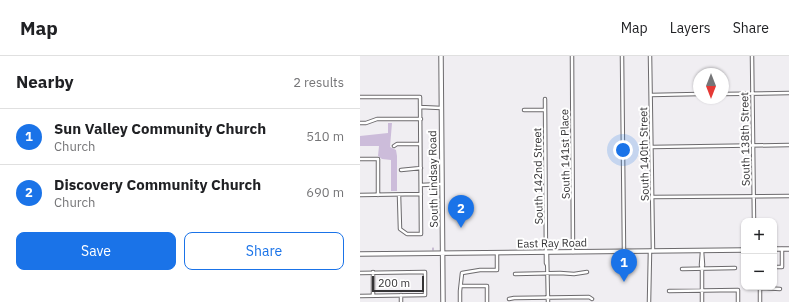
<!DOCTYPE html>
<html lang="en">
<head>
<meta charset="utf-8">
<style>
	:root { --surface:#fff; --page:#f6f6f6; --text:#202124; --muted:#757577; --line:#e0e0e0; --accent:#1a73e8 }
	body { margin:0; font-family:"IBM Plex Sans",sans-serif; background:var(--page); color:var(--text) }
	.controls { position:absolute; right:12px; bottom:12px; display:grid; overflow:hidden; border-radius:8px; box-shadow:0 1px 3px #0004 }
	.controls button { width:36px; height:36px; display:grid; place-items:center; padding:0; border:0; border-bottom:1px solid var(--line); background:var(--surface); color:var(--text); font:20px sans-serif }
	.compass { position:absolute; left:333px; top:12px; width:36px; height:36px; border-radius:50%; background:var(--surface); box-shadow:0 1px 3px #0004; rotate:180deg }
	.scale { position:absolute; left:12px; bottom:10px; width:52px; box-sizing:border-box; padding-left:4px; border:2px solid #343335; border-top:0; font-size:11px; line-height:14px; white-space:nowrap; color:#343335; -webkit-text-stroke:3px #fff; paint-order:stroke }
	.you { position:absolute; left:263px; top:94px; width:14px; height:14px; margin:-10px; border:3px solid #fff; border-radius:50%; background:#1a73e8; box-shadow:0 0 0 6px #1a73e833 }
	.badge { display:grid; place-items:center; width:26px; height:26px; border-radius:50%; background:var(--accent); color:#fff; font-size:13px; font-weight:700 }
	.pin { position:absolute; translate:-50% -33px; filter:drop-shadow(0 1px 2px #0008) }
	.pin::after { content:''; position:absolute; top:21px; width:14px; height:12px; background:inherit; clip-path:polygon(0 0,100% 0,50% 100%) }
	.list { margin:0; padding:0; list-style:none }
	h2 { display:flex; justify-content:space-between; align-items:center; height:52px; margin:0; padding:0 16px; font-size:17px }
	h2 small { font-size:13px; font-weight:400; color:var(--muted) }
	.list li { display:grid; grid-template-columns:26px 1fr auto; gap:12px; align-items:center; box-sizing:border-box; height:56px; padding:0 16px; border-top:1px solid var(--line) }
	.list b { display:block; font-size:15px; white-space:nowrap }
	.list p { margin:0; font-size:13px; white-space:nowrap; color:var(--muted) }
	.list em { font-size:13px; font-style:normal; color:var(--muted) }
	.actions { display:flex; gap:8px; padding:12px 16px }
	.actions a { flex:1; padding:9px 0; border:1px solid var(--accent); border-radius:8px; text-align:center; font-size:14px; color:var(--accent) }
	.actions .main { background:var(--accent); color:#fff }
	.map { position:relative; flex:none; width:429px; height:246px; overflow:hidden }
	header { display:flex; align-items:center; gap:24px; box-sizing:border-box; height:56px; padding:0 20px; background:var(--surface); border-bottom:1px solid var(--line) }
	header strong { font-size:19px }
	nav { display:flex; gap:22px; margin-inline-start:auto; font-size:14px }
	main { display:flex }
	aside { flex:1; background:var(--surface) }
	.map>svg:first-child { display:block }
</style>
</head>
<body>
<header>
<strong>Map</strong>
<nav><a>Map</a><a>Layers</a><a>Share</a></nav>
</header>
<main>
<aside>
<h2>Nearby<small>2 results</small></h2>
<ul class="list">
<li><span class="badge">1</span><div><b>Sun Valley Community Church</b><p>Church</p></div><em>510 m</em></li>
<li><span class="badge">2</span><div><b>Discovery Community Church</b><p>Church</p></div><em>690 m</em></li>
</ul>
<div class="actions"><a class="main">Save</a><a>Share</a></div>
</aside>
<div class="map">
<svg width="429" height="246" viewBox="0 0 429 246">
	<rect width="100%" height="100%" fill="#f0eef2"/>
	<!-- green -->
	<path fill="#ccbcda" d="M 28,67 L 32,67 L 30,91 L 36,94 L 37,100 L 37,135 L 31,135 L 31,104 L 22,103 L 18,100 L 19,90 L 0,90 L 0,80 L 28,77 Z"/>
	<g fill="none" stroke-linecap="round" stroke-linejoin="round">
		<!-- stream -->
		<path stroke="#a18bb4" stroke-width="1" d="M 73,192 L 73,194"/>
		<!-- minor casing -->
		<g stroke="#6c6a6d" stroke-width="4.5">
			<path id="minor" d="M 212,0 L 213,196
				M 262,0 L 264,195
				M 290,0 L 293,195
				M 392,0 L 394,165
				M 363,38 L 429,37
				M 291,39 L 339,38
				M 0,41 L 60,41 L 61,178 L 47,178 L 40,173 L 39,139
				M 185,43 L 186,207 L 187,209
				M 60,51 L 81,52
				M 164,54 L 185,54
				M 0,67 L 6,67 L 17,63 L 61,63
				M 34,90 L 37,88 L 60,88
				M 292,91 L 429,89
				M 0,103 L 18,103 L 18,139
				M 41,114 L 61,112
				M 61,129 L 82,128
				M 0,139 L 61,138
				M 292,141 L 429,140
				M 342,195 L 343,209 L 342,213 L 342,246
				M 342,196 L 341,209 L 342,212
				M 187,197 L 188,246
				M 414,211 L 422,211 L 422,193
				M 322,213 L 375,212
				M 13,216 L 13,240
				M 0,217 L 65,216 L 65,239 L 0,240
				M 155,218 L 200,217 L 214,218 L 227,216
				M 101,230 L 127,230 L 127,246
				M 400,232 L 420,233
				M 400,233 L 400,246
				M 309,235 L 378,234 L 378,246
				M 41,239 L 41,246
				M 149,243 L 154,242 L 229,241 L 232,243
				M 100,246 L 100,235 L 102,217 L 120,214 L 137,214 L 137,197
				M 289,246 L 290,195"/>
		</g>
		<!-- major casing -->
		<g stroke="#6c6a6d" stroke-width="5.5">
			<path id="major" d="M 81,0 L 83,246
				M 414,193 L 429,193
				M 0,198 L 384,194"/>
		</g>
		<!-- minor -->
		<use href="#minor" stroke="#fff" stroke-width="2.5"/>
		<!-- major -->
		<use href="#major" stroke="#fff" stroke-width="3.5"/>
	</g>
	<g text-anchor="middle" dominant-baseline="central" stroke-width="4" stroke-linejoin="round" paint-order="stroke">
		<!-- street labels -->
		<g font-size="11" fill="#343335" stroke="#fff">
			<text transform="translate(385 83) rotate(-91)">South 138th Street</text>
			<text transform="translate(205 98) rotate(-91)">South 141st Place</text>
			<text transform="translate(284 98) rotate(-91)">South 140th Street</text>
			<text transform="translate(178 120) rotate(-91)">South 142nd Street</text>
			<text transform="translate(73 123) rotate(-91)">South Lindsay Road</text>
			<text transform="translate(192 187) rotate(-1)">East Ray Road</text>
		</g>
	</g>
</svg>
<div class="controls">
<button>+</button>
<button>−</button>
</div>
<svg class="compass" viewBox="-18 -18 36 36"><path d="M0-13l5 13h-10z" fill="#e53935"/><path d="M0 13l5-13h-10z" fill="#757577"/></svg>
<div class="scale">200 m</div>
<div class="you"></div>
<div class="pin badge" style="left:264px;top:226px">1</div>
<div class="pin badge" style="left:101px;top:172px">2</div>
</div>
</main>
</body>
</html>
